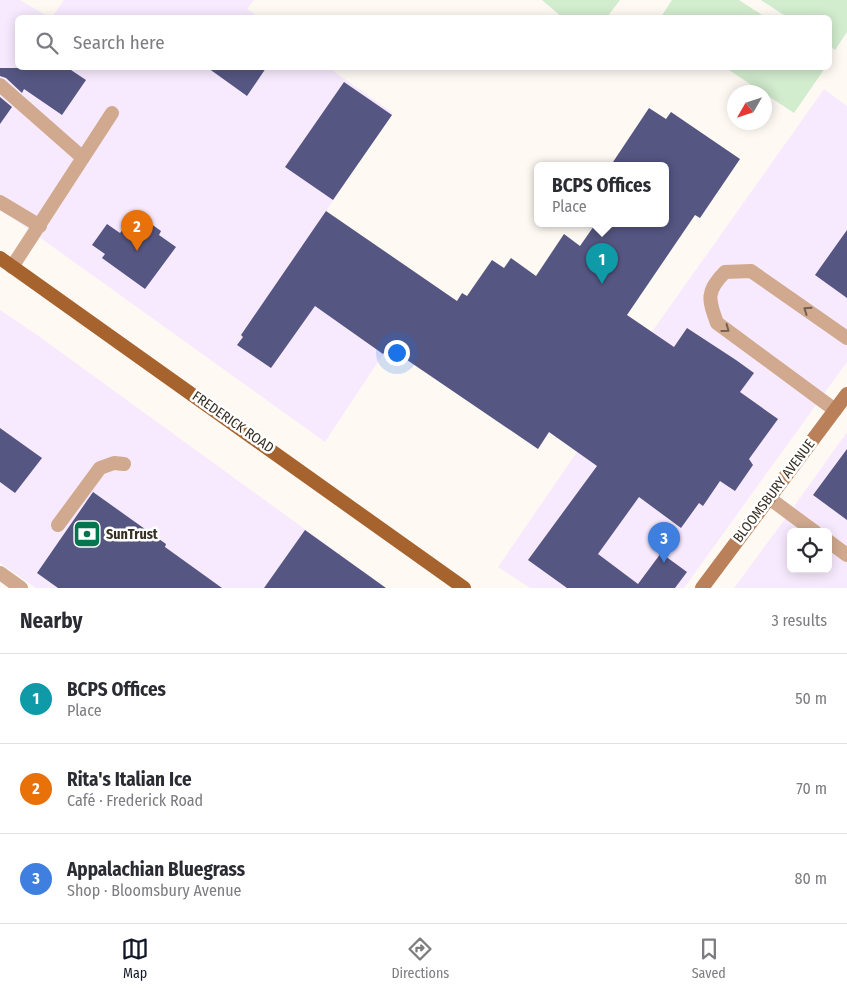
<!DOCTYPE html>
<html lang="en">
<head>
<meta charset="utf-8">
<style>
	:root { --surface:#fff; --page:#f2f2f3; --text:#2b2b33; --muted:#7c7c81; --line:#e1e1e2; --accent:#111827 }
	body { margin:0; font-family:"Fira Sans Condensed",sans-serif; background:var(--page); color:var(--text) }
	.controls { position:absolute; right:15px; bottom:15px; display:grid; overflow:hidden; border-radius:8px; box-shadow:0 2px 12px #0003 }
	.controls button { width:45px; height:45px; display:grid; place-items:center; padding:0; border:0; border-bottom:1px solid var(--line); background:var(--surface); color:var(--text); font:25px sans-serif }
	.compass { position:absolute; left:727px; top:85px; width:45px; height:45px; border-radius:50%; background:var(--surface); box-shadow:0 2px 12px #0003; rotate:231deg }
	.you { position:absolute; left:396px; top:352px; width:18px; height:18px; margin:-12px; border:4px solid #fff; border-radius:50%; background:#1a73e8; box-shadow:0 0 0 8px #1a73e833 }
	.badge { display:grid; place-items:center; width:32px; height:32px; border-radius:50%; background:var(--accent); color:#fff; font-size:16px; font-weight:700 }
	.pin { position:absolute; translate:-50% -41px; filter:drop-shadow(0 1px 2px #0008) }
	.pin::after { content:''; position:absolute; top:26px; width:18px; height:15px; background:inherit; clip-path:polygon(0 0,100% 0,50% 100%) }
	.popup { position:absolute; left:534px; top:162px; width:135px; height:65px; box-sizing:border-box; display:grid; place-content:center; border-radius:8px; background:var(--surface); filter:drop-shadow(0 1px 4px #0005); font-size:16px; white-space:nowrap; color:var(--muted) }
	.popup b { font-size:19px; color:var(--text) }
	.popup::after { content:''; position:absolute; left:50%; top:100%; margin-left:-10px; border:10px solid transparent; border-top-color:var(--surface) }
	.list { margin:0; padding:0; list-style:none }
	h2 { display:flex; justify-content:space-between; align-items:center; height:65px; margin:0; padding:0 20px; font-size:21px }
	h2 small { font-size:16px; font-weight:400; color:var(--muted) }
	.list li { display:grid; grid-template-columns:32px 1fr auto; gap:15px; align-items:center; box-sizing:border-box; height:90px; padding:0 20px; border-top:1px solid var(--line) }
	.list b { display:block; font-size:19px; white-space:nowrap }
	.list p { margin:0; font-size:16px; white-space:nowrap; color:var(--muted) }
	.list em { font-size:16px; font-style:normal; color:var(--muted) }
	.icon { flex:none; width:28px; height:28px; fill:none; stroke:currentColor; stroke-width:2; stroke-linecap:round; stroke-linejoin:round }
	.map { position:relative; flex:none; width:847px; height:588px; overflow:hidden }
	.search { position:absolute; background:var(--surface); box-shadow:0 2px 12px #0003; left:15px; right:15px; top:15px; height:55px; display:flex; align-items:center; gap:12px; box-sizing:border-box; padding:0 18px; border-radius:8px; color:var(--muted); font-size:19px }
	.sheet { height:335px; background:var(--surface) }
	nav { display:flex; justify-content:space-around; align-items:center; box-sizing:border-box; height:70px; border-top:1px solid var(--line); background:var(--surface); font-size:14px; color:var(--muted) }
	nav a { display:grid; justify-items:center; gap:2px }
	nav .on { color:var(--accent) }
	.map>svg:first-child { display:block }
</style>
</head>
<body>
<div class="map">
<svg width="847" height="588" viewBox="0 0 847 588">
	<rect width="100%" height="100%" fill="#fef9f3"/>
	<!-- commercial -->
	<path fill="#f8eafe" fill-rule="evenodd" d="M 0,0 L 20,0 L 49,17 L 18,18 L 18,68 L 329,68 L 393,113 L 326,211 L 430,283 L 325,442 L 0,209 Z
		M 64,0 L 254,0 L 247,9 L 259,17 L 52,17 Z
		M 824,89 L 847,106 L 847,362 L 684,588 L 530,588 L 498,567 L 577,452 L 657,510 L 571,446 Z
		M 0,310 L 40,337 L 386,588 L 36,588 L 0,563 Z
		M 847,432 L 847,588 L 734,588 L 785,519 ZM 791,532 L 828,532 L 828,569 L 791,569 Z"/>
	<!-- green -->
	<path fill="#d2ecce" d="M 542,0 L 620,0 L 607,17 L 563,18 Z
		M 672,0 L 739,0 L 765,17 L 661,17 Z
		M 761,0 L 847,0 L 847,32 L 835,50 L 830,46 L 830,18 L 787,17 Z
		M 726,68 L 825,68 L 794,113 Z"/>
	<!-- building -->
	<path fill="#555682" d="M 0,68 L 68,68 L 86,80 L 62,115 L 24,89 L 22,93 L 6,78 L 0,76 Z
		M 208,68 L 266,68 L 247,96 Z
		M 344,82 L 392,115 L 333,200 L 285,167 Z
		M 0,97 L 12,107 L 0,124 Z
		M 649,108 L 666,119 L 671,112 L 740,159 L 700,218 L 695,215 L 627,315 L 674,347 L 687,328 L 736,360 L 754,373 L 740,392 L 778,419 L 749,459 L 753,465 L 735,491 L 720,481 L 703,506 L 699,503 L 681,528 L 639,497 L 598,554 L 638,584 L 661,553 L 687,572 L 675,588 L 567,588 L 528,560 L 597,466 L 549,432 L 538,449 L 388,347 L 383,354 L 315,306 L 271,368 L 237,345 L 243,337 L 241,335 L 326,211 L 457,301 L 462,293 L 467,296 L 492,260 L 504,268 L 511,258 L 536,276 L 564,234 L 580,246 L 596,223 L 666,223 L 666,165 L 611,165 Z
		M 133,215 L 141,222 L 143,218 L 161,231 L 159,235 L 176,247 L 145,289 L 102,258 L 105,254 L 92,245 L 107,224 L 120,233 Z
		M 847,230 L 847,298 L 815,275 Z
		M 0,428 L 42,458 L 15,493 L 0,482 Z
		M 847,449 L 847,520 L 813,495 Z
		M 93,492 L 166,544 L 165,547 L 222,588 L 58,588 L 37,573 Z
		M 305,530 L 386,588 L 264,588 Z"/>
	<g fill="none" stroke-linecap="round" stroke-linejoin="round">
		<!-- service -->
		<path stroke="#d0a98e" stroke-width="14" d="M 0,85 L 83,158
			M 0,202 L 40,226
			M 12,267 L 112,113
			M 835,410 L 717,323 C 708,299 706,291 725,272 L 751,271 L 847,338
			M 769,498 L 815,532
			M 58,525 L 100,468 L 114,463 L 124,464
			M 828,541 L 847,555
			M 0,573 L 21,588"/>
		<!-- secondary -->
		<path stroke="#b98059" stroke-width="14" d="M 702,588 L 847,394"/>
		<!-- primary -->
		<path stroke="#a7632e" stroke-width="14" d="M 0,258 L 464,588"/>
	</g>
	<!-- one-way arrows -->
	<defs><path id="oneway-chevron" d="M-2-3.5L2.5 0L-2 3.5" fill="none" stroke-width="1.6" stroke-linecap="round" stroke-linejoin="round" transform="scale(1.25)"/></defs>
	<g stroke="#74604e">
		<use href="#oneway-chevron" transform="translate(807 310) rotate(-145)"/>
		<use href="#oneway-chevron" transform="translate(726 329) rotate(36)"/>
	</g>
	<!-- icons -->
	<defs>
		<g id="bank-square" transform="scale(1.4375)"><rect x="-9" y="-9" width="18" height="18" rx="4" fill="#05754f" stroke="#fff"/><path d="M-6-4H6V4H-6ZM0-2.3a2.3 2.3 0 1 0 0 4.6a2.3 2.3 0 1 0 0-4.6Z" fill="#fff"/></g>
	</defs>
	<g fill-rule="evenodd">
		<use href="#bank-square" x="87" y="534"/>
	</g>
	<g text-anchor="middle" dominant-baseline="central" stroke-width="5" stroke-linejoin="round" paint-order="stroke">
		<!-- street labels -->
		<g font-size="14" fill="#372f23" stroke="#fff">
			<text transform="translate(233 422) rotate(35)">FREDERICK ROAD</text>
			<text transform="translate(774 491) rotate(-53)">BLOOMSBURY AVENUE</text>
		</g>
		<!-- poi labels -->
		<g font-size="14" font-weight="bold" fill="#372f23" stroke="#fff" text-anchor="start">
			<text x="106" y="534">SunTrust</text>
		</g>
	</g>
</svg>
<div class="controls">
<button><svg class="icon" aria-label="locate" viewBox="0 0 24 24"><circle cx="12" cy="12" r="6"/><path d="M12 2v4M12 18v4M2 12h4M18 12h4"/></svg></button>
</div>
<svg class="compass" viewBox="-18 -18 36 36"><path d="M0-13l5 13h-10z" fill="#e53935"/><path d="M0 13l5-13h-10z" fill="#7c7c81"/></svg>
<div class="you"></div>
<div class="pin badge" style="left:602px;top:284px;background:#0f9aa8">1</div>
<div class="popup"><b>BCPS Offices</b>Place</div>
<div class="pin badge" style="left:137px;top:251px;background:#e8710a">2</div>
<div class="pin badge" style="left:664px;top:563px;background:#3f7fe0">3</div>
<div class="search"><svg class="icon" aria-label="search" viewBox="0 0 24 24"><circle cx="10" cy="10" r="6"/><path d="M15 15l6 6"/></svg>Search here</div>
</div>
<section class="sheet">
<h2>Nearby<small>3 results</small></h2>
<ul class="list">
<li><span class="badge" style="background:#0f9aa8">1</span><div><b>BCPS Offices</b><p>Place</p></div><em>50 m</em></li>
<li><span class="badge" style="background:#e8710a">2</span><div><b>Rita's Italian Ice</b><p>Café · Frederick Road</p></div><em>70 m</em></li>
<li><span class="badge" style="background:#3f7fe0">3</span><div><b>Appalachian Bluegrass</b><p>Shop · Bloomsbury Avenue</p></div><em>80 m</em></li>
</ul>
</section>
<nav>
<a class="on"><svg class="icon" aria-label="map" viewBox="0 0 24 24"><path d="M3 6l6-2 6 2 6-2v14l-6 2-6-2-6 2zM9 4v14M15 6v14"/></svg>Map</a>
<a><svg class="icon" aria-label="directions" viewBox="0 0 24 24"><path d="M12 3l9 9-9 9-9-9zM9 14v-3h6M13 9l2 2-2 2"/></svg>Directions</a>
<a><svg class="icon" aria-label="saved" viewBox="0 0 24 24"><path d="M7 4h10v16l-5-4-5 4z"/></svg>Saved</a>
</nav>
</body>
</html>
